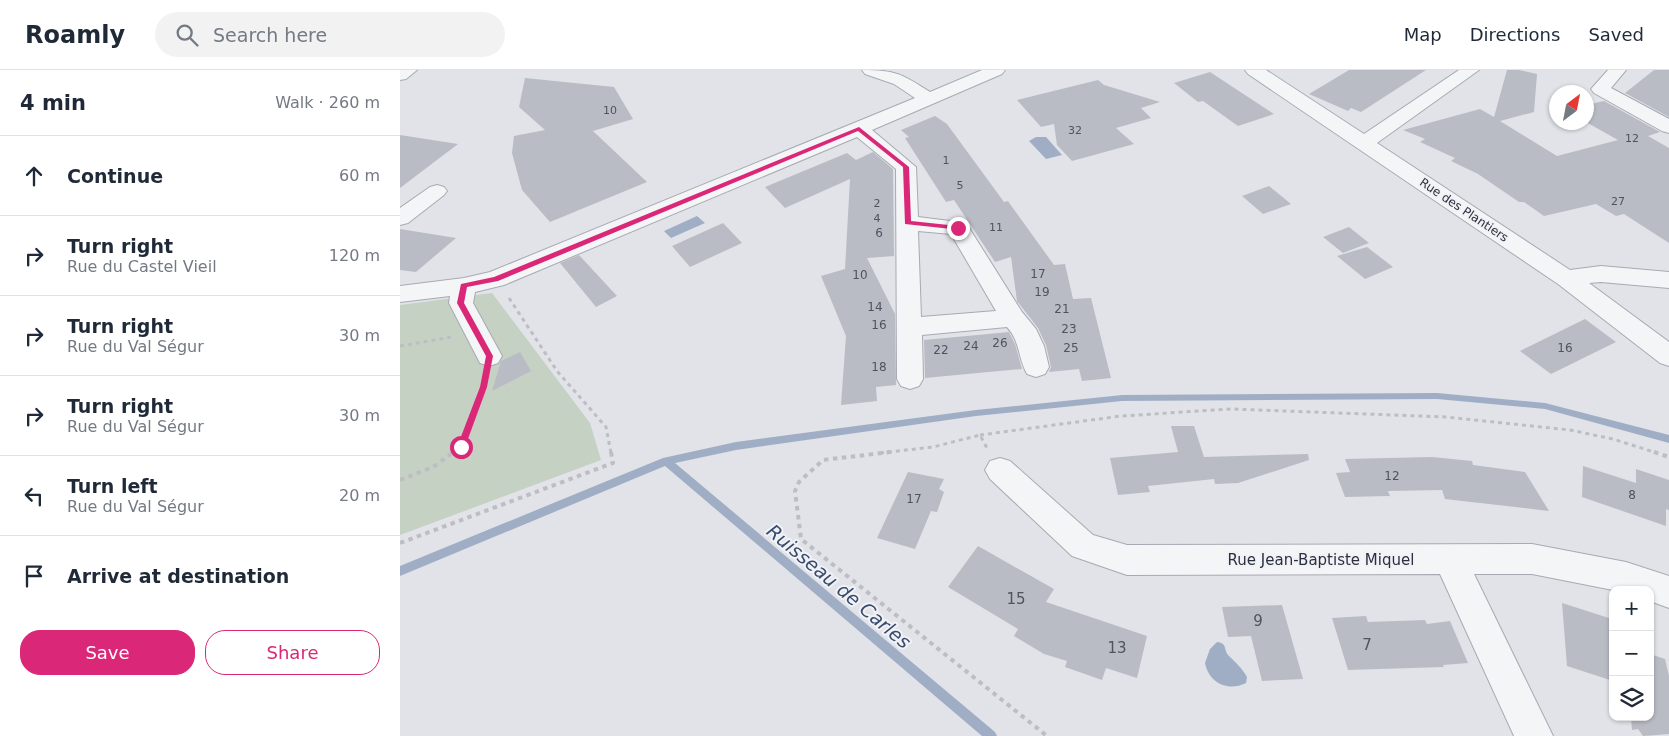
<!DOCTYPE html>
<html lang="en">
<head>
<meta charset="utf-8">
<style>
	:root { --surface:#fff; --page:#f2f2f3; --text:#1f2937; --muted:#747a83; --line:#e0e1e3; --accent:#db2777 }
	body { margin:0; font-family:"DejaVu Sans",sans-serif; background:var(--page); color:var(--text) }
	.controls { position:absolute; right:15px; bottom:15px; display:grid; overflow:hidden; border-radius:10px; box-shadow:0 1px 4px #0004 }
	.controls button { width:45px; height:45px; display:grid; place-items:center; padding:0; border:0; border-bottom:1px solid var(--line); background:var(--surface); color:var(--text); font:25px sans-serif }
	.compass { position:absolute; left:1149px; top:15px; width:45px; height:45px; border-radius:50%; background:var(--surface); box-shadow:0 1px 4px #0004; rotate:32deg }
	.stop { position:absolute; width:15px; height:15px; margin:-11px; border:4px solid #db2777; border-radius:50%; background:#fff }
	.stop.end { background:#db2777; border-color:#fff; box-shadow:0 1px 5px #0008 }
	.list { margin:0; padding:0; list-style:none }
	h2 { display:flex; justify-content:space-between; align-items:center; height:65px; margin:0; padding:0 20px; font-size:21px }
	h2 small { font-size:16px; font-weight:400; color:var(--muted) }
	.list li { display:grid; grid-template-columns:32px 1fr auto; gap:15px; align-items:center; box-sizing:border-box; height:80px; padding:0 20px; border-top:1px solid var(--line) }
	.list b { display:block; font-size:19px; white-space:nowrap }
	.list p { margin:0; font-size:16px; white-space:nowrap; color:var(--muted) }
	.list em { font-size:16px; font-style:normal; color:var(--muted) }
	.actions { display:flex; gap:10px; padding:15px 20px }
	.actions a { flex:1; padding:11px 0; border:1px solid var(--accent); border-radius:20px; text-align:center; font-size:18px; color:var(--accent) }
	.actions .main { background:var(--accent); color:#fff }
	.icon { flex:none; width:28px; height:28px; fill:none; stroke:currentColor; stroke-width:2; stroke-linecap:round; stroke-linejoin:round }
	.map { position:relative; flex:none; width:1269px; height:666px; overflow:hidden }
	header { display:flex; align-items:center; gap:30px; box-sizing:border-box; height:70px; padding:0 25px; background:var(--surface); border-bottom:1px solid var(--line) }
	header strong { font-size:24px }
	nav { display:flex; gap:28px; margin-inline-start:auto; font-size:18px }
	.search { width:350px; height:45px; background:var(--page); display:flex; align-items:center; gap:12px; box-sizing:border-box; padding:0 18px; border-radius:28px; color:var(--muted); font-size:19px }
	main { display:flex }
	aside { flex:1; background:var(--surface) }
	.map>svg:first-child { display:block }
</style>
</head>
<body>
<header>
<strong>Roamly</strong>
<div class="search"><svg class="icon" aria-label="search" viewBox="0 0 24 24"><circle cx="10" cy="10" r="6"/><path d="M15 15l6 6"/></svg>Search here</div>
<nav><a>Map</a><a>Directions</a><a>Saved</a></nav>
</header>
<main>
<aside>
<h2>4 min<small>Walk · 260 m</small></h2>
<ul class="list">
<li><svg class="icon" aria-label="ahead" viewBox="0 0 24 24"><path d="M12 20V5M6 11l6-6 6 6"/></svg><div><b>Continue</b></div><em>60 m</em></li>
<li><svg class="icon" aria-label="right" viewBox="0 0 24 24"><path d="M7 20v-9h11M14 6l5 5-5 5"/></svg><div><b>Turn right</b><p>Rue du Castel Vieil</p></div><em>120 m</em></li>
<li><svg class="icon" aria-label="right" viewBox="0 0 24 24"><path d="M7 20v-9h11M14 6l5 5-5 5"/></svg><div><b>Turn right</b><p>Rue du Val Ségur</p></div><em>30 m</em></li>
<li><svg class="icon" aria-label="right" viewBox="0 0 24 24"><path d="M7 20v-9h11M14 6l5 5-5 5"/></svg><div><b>Turn right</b><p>Rue du Val Ségur</p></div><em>30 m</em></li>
<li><svg class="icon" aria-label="left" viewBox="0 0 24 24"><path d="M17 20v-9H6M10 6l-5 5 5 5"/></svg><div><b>Turn left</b><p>Rue du Val Ségur</p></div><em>20 m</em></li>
<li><svg class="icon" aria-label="arrive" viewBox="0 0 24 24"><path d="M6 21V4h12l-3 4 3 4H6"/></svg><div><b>Arrive at destination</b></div></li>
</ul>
<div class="actions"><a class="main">Save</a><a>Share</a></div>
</aside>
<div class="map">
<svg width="1269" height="666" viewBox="0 0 1269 666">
	<rect width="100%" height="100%" fill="#e1e3e8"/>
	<!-- green -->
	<path fill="#c5d1c3" d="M 92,223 L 190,353 L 201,390 L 0,465 L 0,235 Z"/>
	<!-- water -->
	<path fill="#a0aec5" d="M 636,67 L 646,67 L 662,85 L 646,89 L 629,71 Z
		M 297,146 L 305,153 L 271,168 L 264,161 Z
		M 817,572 C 828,573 823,580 829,586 C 836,593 842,598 847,607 L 846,613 C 828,622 809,613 805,593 L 810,579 Z"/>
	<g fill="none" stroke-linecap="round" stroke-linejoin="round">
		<!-- stream -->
		<path fill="#a0aec5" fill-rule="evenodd" d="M 1037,323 L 1145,333 L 1269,365 L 1269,373 L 1145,339 L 1037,329 L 722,331 L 576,346 L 336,380 L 275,393 L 595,662 L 597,666 L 582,666 L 265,396 L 0,506 L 0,496 L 263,388 L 336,372 L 576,340 L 722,325 Z"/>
	</g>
	<!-- building -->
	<path fill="#b9bcc5" d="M 949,0 L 1026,0 L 961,42 L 951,38 L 948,41 L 909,24 Z
		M 1107,0 L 1119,0 L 1137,4 L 1134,42 L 1100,51 L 1157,86 L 1218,70 L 1186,52 L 1186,35 L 1204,31 L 1260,62 L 1248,66 L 1269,78 L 1269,173 L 1224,144 L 1216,146 L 1196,134 L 1144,146 L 1124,132 L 1119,132 L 1078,104 L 1051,91 L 1055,88 L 1020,72 L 1025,69 L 1003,60 L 1080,39 L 1094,47 Z
		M 1254,0 L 1269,0 L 1269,47 L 1225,23 Z
		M 810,2 L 874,44 L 838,56 L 803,31 L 798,32 L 774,13 Z
		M 125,8 L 214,17 L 233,49 L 193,61 L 247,112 L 150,152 L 122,120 L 112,83 L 114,66 L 145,60 L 119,37 Z
		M 698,10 L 704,15 L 760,32 L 741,38 L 751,48 L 716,58 L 734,74 L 672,91 L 657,75 L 654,54 L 641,57 L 617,30 Z
		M 535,46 L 547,54 L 604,132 L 608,131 L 610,134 L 654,195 L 665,194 L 673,229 L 691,228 L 711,308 L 682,311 L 679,299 L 649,302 L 651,297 L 646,275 L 638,258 L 617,231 L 611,187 L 595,192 L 554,130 L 546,132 L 505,68 L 509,67 L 501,60 Z
		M 0,65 L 58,74 L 0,118 Z
		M 473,82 L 493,99 L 494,186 L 467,188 L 495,244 L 496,315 L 476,317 L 477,331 L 441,335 L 446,266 L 421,206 L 445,199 L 450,109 L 385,138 L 365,117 L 447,83 L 456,90 Z
		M 869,116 L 891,134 L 863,144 L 842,126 Z
		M 323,153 L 342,173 L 290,197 L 272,176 Z
		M 949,157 L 969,173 L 943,183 L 923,167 Z
		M 0,159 L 56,168 L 16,202 L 0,200 Z
		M 967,177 L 993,197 L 965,209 L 937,186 Z
		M 179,185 L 217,226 L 196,237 L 160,193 Z
		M 1185,249 L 1216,272 L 1151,304 L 1120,281 Z
		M 609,262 L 615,274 L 622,299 L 525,308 L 524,270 Z
		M 120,282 L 131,301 L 92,321 L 101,291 Z
		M 771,356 L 794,356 L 804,387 L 908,384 L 909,390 L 838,413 L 815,414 L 814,409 L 748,416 L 750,422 L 718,425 L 710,388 L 778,382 Z
		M 1032,387 L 1072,391 L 1073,395 L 1125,402 L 1149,441 L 1045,429 L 1042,420 L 988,421 L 990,426 L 945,427 L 936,403 L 950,402 L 945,389 Z
		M 1183,396 L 1236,413 L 1236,399 L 1269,410 L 1269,440 L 1266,439 L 1266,456 L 1182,427 Z
		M 508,402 L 544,409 L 539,419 L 544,422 L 537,442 L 531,441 L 515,479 L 477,468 Z
		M 578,476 L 654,519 L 646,532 L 747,566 L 737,608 L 706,598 L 702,610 L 665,597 L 667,591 L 644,584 L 614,566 L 618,559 L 548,517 Z
		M 1162,533 L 1212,549 L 1213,611 L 1167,596 Z
		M 882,535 L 903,609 L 862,611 L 851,566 L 828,567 L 822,537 Z
		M 966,546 L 968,552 L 1025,550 L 1027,554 L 1050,551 L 1068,593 L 1043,595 L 1044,597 L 948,600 L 932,548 Z
		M 1250,584 L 1265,589 L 1269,606 L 1269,664 L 1243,666 L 1238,659 L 1232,660 L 1231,647 L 1250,647 Z"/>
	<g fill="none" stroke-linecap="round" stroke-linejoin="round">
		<!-- minor casing -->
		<g stroke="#a7aab2" stroke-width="2">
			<path id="minor" d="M 0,0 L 17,0 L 6,9 L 0,10 Z
				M 462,0 C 496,0 502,4 530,22 L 582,0 L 605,0 L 602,4 L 472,60 L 516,97 L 518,147 L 566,153 L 622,242 L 636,259 L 644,276 L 649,297 L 645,304 L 636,307 L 627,304 C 618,288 620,271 607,257 L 522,265 L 523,309 L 519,316 L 510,319 L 501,316 L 497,309 L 496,99 L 457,67 L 104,215 L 75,222 L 73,233 L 102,286 L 98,293 L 89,296 L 80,293 L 49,233 L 50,226 L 0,232 L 0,216 L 64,208 L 90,202 L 515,28 L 494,14 L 465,4 ZM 518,161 L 551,164 L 596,241 L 521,247 Z
				M 845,0 L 866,0 L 964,64 L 1059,0 L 1079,0 L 977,73 L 1170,200 L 1201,196 L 1269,202 L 1269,218 L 1201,212 L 1189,213 L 1269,272 L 1269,296 L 1260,293 L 1158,214 L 848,4 Z
				M 1208,0 L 1226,0 L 1211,18 L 1269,49 L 1269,63 L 1262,61 L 1194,23 L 1191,19 Z
				M 37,115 L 44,117 L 47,121 L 44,125 L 8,153 L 0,155 L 0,138 L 30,117 Z
				M 600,388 L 610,391 L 693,465 L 727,475 L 1132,474 L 1226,492 L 1269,506 L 1269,538 L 1250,531 L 1250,520 L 1213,520 L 1132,504 L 1074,504 L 1153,666 L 1114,666 L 1040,504 L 727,505 L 672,486 L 590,409 L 585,400 L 590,391 Z"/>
		</g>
		<!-- path-far1 -->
		<path stroke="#bcbec3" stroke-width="3" stroke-dasharray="4 4" stroke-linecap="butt" d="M 109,228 L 157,301 L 206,357 L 211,383
			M 0,276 L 51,267
			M 580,365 L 721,346 L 832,339 L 1046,347 L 1170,360 L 1213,369 L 1257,383
			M 52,383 L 61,377 L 85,308
			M 480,383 L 533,377 L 580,365 L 587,378"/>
		<!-- path -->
		<path stroke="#bcbec3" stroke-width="4" stroke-dasharray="4.5 4.5" stroke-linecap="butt" d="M 491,382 L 423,390 L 399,412 L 395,421 L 401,469 L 647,666
			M 1254,382 L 1269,387
			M 0,410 L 33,397 L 54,382
			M 0,473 L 213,393 L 211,382"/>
		<!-- minor -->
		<use href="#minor" fill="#f4f5f7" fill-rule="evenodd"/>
	</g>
	<!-- route -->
	<path fill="#db2777" d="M 459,57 L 509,97 L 511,151 L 558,156 L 562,158 L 561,160 L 505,154 L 503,97 L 458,61 L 98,211 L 67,217 L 64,233 L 93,286 L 87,317 L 65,377 L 64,379 L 58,379 L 57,377 L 80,317 L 86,286 L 57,233 L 61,214 L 94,207 Z"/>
	<g text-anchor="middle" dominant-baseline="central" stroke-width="4" stroke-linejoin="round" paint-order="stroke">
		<!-- far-number labels -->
		<g font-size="11" fill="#4e5360">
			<text x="210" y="40">10</text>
			<text x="675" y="60">32</text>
			<text x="1232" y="68">12</text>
			<text x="546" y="90">1</text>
			<text x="560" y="115">5</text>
			<text x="1218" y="131">27</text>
			<text x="477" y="133">2</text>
			<text x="477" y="148">4</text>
			<text x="596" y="157">11</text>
		</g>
		<!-- far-street labels -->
		<g font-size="12" fill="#2b303f" stroke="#f1f2f6">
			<text transform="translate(1064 140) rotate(34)">Rue des Plantiers</text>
		</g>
		<!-- number labels -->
		<g font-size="12" fill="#4e5360">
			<text x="479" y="163">6</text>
			<text x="638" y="204">17</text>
			<text x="460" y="205">10</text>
			<text x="642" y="222">19</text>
			<text x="475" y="237">14</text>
			<text x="662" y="239">21</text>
			<text x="479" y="255">16</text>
			<text x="669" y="259">23</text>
			<text x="600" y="273">26</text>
			<text x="571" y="276">24</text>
			<text x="671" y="278">25</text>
			<text x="1165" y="278">16</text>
			<text x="541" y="280">22</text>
			<text x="479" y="297">18</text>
			<text x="992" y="406">12</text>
			<text x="1232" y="425">8</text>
			<text x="514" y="429">17</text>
		</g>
		<!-- street labels -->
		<g font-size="15" fill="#2b303f" stroke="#f1f2f6">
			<text x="921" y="490">Rue Jean-Baptiste Miquel</text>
		</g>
		<!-- near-number labels -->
		<g font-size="15" fill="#4e5360">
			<text x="616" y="529">15</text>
			<text x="858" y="551">9</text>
			<text x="967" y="575">7</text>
			<text x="717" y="578">13</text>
		</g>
		<!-- near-water labels -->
		<g font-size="19" font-style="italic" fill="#394c6e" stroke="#f1f2f6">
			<text transform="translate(439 516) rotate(40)">Ruisseau de Carles</text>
		</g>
	</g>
</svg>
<div class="controls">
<button>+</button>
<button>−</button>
<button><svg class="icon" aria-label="layers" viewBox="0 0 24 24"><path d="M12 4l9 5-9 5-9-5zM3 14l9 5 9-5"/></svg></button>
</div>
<svg class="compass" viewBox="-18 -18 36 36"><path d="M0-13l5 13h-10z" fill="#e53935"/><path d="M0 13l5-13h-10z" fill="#747a83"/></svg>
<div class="stop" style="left:61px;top:377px"></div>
<div class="stop end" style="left:558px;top:158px"></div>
</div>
</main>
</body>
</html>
